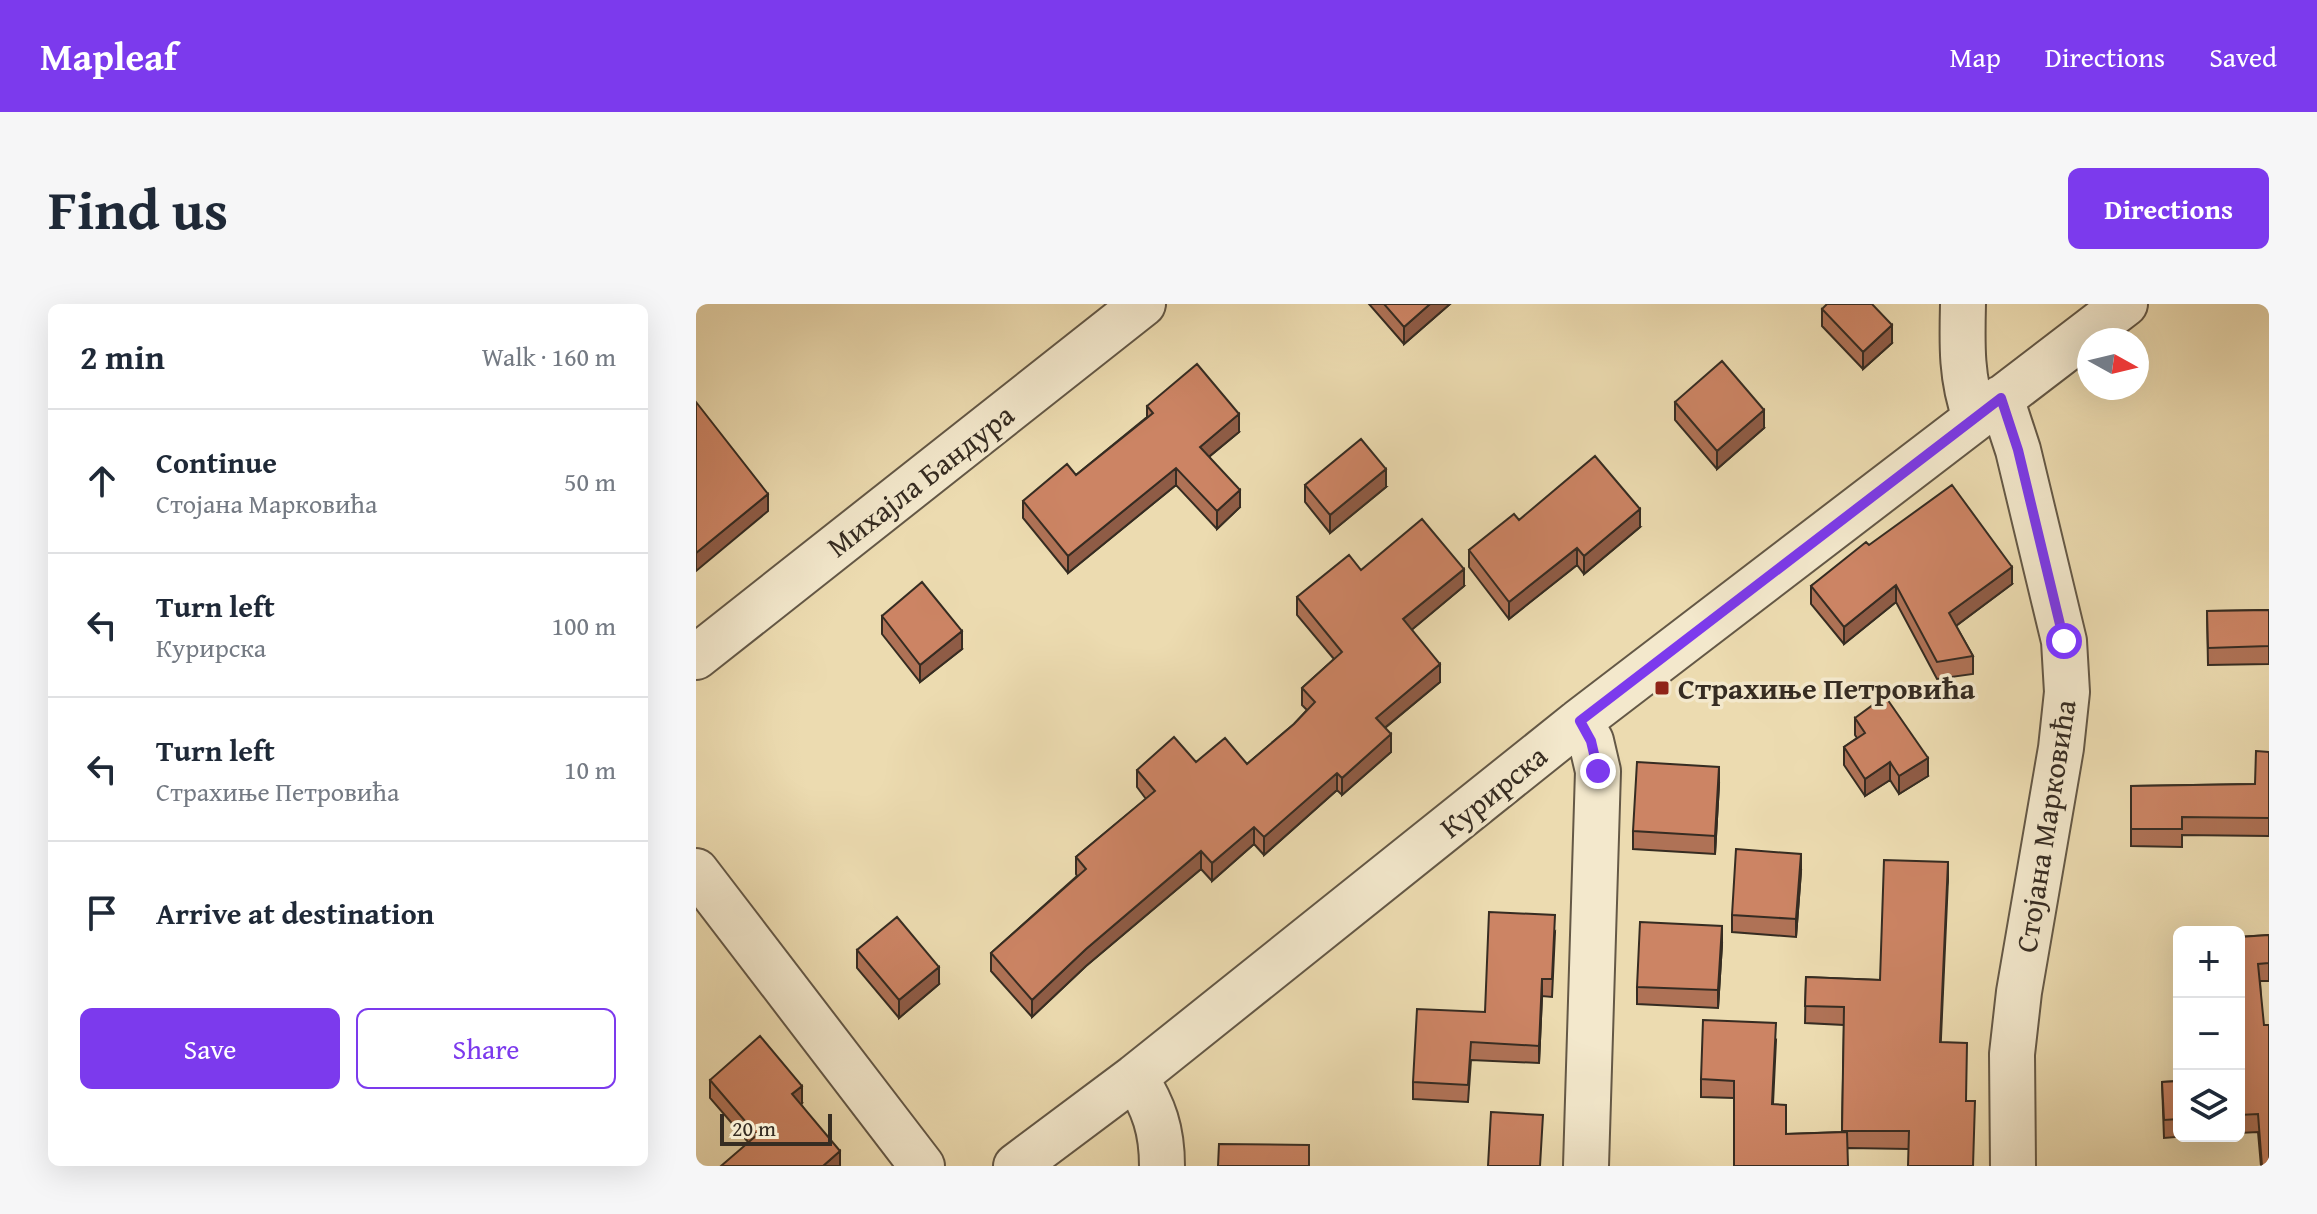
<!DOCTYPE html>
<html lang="en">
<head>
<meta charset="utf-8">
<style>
	:root { --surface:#fff; --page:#f6f6f7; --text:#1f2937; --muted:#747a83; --line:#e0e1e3; --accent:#7c3aed }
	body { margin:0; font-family:"Gentium Book Plus",serif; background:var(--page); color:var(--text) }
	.controls { position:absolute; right:24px; bottom:24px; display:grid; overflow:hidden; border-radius:12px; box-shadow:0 8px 32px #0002 }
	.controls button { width:72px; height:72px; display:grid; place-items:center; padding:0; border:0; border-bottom:2px solid var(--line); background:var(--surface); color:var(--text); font:40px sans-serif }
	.compass { position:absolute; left:1381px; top:24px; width:72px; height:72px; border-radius:50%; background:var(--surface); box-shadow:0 8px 32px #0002; rotate:98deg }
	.scale { position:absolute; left:24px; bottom:20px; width:112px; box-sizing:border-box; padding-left:8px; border:4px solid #362c22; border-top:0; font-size:22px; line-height:28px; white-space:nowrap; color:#362c22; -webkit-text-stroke:6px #f3e8cc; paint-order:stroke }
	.stop { position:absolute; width:24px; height:24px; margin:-18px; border:6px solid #7c3aed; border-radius:50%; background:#fff }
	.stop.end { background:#7c3aed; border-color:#fff; box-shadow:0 2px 8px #0008 }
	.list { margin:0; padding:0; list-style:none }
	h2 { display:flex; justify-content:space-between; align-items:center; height:104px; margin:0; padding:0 32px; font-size:34px }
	h2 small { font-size:26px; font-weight:400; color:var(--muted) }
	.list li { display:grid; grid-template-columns:52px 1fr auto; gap:24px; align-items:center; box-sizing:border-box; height:144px; padding:0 32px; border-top:2px solid var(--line) }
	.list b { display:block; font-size:30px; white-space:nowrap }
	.list p { margin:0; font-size:26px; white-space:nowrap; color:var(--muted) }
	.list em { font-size:26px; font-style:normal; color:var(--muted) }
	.actions { display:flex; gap:16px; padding:24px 32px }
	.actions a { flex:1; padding:18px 0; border:2px solid var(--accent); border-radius:12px; text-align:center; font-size:28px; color:var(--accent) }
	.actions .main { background:var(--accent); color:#fff }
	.icon { flex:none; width:44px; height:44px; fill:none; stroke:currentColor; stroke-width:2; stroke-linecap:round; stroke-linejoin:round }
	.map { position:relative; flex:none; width:1573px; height:862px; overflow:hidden; border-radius:12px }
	header { display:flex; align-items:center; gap:48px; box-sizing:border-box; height:112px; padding:0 40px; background:var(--accent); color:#fff }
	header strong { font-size:38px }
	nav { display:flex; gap:44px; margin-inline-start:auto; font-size:28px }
	.intro { display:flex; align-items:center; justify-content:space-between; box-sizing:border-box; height:192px; padding:0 48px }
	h1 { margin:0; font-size:56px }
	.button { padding:20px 36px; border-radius:12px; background:var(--accent); color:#fff; font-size:28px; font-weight:700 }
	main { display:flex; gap:48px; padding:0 48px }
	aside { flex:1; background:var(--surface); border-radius:12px; box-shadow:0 8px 32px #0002 }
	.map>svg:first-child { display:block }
</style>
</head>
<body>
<header>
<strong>Mapleaf</strong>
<nav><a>Map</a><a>Directions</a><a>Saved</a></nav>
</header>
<div class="intro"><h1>Find us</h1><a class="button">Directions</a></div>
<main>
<aside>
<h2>2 min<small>Walk · 160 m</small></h2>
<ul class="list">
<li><svg class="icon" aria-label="ahead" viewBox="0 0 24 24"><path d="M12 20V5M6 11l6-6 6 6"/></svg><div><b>Continue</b><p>Стојана Марковића</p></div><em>50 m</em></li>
<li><svg class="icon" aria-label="left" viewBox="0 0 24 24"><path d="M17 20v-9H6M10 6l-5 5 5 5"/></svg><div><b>Turn left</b><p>Курирска</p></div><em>100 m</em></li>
<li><svg class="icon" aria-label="left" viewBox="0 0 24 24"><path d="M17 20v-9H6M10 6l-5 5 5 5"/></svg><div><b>Turn left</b><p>Страхиње Петровића</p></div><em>10 m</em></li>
<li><svg class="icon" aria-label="arrive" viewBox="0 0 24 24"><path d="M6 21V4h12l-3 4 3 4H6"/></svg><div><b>Arrive at destination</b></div></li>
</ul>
<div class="actions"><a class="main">Save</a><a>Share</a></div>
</aside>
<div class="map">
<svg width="1573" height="862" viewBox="0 0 1573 862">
	<rect width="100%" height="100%" fill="#ecdbb0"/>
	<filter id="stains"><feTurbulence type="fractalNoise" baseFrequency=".0025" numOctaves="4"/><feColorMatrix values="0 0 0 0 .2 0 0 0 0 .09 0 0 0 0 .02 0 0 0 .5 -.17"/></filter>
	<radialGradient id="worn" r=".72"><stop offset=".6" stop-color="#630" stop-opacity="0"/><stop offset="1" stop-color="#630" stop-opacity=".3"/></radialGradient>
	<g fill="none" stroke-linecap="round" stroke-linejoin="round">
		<!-- minor casing -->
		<g stroke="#645846" stroke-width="48">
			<path id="minor" d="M 1267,0 C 1266,40 1265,75 1279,113
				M 1305,94 L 1322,146 L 1368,337 L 1371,388 L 1365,444 L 1323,688 L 1316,750 L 1317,862
				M 0,353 L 447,0
				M 884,417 L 895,437 L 902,467 L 890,862
				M 0,567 L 226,862
				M 439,773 C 458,803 466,826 466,862
				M 320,862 L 439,773 L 884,417 L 1429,0"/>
		</g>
		<!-- minor -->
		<use href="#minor" stroke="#f3e8cc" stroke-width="44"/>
	</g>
	<!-- wall -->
	<path fill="#af7256" stroke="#362c22" stroke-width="2" d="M 673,0 L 754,0 L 708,40 Z
		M 1126,5 L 1196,39 L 1167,65 L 1126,22 Z
		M 979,98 L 1068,124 L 1021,165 L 979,116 Z
		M 451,102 L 543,128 L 513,153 L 544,203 L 521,225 L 480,181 L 372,269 L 327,214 L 327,197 L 380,171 L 451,113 Z
		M 609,181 L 690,183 L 634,229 L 609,198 Z
		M 823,216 L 944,223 L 888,270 L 881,261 L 813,315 L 773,263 L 773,246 Z
		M 1173,241 L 1316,280 L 1260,322 L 1277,352 L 1277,370 L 1241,375 L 1200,298 L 1148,340 L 1115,300 L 1115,282 Z
		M 665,266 L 768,282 L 715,326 L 744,378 L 689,424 L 695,448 L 646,491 L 641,486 L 568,551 L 558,540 L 516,577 L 505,565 L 390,662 L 336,713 L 295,667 L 295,649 L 381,572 L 380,570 L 380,553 L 450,495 L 441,483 L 441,466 L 500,458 L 551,460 L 598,420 L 611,406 L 606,401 L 606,384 L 638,355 L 601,311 L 601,293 Z
		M 1573,306 L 1573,360 L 1512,361 L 1511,307 Z
		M 186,312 L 266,345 L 224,378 L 186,330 Z
		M 1159,414 L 1232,472 L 1203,490 L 1194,476 L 1169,492 L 1148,461 L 1148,443 L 1161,434 L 1159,431 Z
		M 1573,448 L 1573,532 L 1486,531 L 1486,543 L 1435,542 L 1435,482 L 1559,480 Z
		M 1023,480 L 1019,550 L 937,545 L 937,527 Z
		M 1105,567 L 1100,633 L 1036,628 L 1036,611 Z
		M 1252,575 L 1213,845 L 1152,844 L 1038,862 L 1038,794 L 1005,793 L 1005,775 L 1080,736 L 1077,800 L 1090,830 L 1146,828 L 1148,721 L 1109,719 L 1110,673 L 1184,676 Z
		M 859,628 L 856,693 L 846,692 L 843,759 L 775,756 L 772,798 L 717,795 L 717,778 L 789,708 Z
		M 1573,631 L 1573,677 L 1564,677 L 1573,862 L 1565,862 L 1562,828 L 1543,829 L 1543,633 Z
		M 1026,640 L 1022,704 L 941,700 L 941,683 Z
		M 161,646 L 243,680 L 203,714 L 161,664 Z
		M 14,776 L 106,799 L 105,800 L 144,862 L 53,839 L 14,794 Z
		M 1483,777 L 1483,832 L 1492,832 L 1468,834 L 1466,778 Z"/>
	<!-- shaded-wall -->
	<path fill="#8f5c46" stroke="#362c22" stroke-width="2" d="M 734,0 L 754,0 L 708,40 L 708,23 Z
		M 1196,21 L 1196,39 L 1167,65 L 1167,48 Z
		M 1068,106 L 1068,124 L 1021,165 L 1021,147 Z
		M 543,110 L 543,128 L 504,160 L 504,143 Z
		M 480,164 L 480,181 L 372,269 L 372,252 Z
		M 690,165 L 690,183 L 634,229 L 634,211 Z
		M 544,186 L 544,203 L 521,225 L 521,207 Z
		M 72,190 L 72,207 L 0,267 L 0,249 Z
		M 944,205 L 944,223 L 888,270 L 888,252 Z
		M 881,244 L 881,261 L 813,315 L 813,298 Z
		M 1316,263 L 1316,280 L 1253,327 L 1253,309 Z
		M 768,265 L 768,282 L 707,333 L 707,315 Z
		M 1200,281 L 1200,298 L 1148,340 L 1148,323 Z
		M 266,327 L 266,345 L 224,378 L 224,361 Z
		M 744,360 L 744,378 L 680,431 L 680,414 Z
		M 695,430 L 695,448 L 646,491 L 646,474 Z
		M 1232,454 L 1232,472 L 1203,490 L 1203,472 Z
		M 1194,458 L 1194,476 L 1169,492 L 1169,475 Z
		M 1023,463 L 1023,480 L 1019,550 L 1019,532 Z
		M 641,469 L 641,486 L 568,551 L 568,533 Z
		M 558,523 L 558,540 L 516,577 L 516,559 Z
		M 505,547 L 505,565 L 390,662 L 336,713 L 336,696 L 390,645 Z
		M 1105,550 L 1105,567 L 1100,633 L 1100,615 Z
		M 1252,558 L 1252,575 L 1244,756 L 1244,738 Z
		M 1026,622 L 1026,640 L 1022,704 L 1022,686 Z
		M 243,663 L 243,680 L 203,714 L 203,696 Z
		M 846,675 L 846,692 L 843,759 L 843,742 Z
		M 106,782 L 106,799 L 96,808 L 96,790 Z
		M 144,847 L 144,862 L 127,862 Z"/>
	<!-- building -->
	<path fill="#cc8464" stroke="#362c22" stroke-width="2" d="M 688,0 L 734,0 L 708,23 Z
		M 1131,0 L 1176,0 L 1196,21 L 1167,48 L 1126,5 Z
		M 1026,57 L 1068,106 L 1021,147 L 979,98 Z
		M 501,60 L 543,110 L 504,143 L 544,186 L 521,207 L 480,164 L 372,252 L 327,197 L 371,160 L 380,171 L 457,109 L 451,102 Z
		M 0,98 L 72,190 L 0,249 Z
		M 665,135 L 690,165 L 634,211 L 609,181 Z
		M 899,152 L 944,205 L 888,252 L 881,244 L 813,298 L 773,246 L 818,210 L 823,216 Z
		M 1256,181 L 1316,263 L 1253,309 L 1277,352 L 1241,358 L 1200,281 L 1148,323 L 1115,282 L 1170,238 L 1173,241 Z
		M 726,215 L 768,265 L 707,315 L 744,360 L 680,414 L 695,430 L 646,474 L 641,469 L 568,533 L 558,523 L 516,559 L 505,547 L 390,645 L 336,696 L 295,649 L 390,565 L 380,553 L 459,487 L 441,466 L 478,433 L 500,458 L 529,434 L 551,460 L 598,420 L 619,398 L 606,384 L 646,348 L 601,293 L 653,251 L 665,266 Z
		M 226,278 L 266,327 L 224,361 L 186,312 Z
		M 1573,306 L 1573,342 L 1512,344 L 1511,307 Z
		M 1189,392 L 1232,454 L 1203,472 L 1194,458 L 1169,475 L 1148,443 L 1169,429 L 1159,414 Z
		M 1560,447 L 1573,448 L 1573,514 L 1486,513 L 1486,525 L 1435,525 L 1435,482 L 1559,480 Z
		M 941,458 L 1023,463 L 1019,532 L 937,527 Z
		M 1040,545 L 1105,550 L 1100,615 L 1036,611 Z
		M 1188,556 L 1252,558 L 1244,738 L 1271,739 L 1270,797 L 1279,797 L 1277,862 L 1212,862 L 1213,827 L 1146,827 L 1148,703 L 1109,702 L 1110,673 L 1184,676 Z
		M 793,608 L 859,611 L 856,675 L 846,675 L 843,742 L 775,738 L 772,781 L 717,778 L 721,705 L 789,708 Z
		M 201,613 L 243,663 L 203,696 L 161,646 Z
		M 944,618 L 1026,622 L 1022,686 L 941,683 Z
		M 1573,631 L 1573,659 L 1562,660 L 1568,721 L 1573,721 L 1573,862 L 1566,862 L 1562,810 L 1543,811 L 1543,633 Z
		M 1007,716 L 1080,719 L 1076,800 L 1090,801 L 1090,830 L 1151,828 L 1152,862 L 1038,862 L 1038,777 L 1005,775 Z
		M 64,732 L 106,782 L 96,790 L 144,847 L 127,862 L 25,862 L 61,831 L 14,776 Z
		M 1483,777 L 1483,815 L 1468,816 L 1466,778 Z
		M 795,808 L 847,811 L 844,862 L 792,862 Z
		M 523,840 L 613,841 L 613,862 L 522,862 Z"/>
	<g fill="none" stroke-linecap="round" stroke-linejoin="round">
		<!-- route -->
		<path stroke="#7c3aed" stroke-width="10" d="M 902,467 L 895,437 L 884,417 L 1305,94 L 1322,146 L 1368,337"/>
	</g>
	<!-- markers -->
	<rect fill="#8f2418" stroke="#f3e8cc" stroke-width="3" x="958" y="376" width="16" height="16" rx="4"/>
	<g text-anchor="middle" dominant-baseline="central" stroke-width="7" stroke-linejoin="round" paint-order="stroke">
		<!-- street labels -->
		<g font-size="30" fill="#362c22" stroke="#f3e8cc">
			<text transform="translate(224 176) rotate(-38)">Михајла Бандура</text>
			<text transform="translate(797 487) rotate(-39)">Курирска</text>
			<text transform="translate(1349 522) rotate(-81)">Стојана Марковића</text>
		</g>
		<!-- poi labels -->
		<g font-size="30" font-weight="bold" fill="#362c22" stroke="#f3e8cc" text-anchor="start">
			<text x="982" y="384">Страхиње Петровића</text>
		</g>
	</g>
	<rect width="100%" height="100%" filter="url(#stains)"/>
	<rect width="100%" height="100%" fill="url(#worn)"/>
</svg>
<div class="controls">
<button>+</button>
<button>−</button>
<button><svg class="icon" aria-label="layers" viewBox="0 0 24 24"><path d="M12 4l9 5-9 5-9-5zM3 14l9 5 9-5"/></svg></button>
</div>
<svg class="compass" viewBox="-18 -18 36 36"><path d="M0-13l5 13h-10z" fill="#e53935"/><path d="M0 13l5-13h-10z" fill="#747a83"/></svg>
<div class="scale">20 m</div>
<div class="stop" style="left:1368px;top:337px"></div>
<div class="stop end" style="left:902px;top:467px"></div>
</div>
</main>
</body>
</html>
